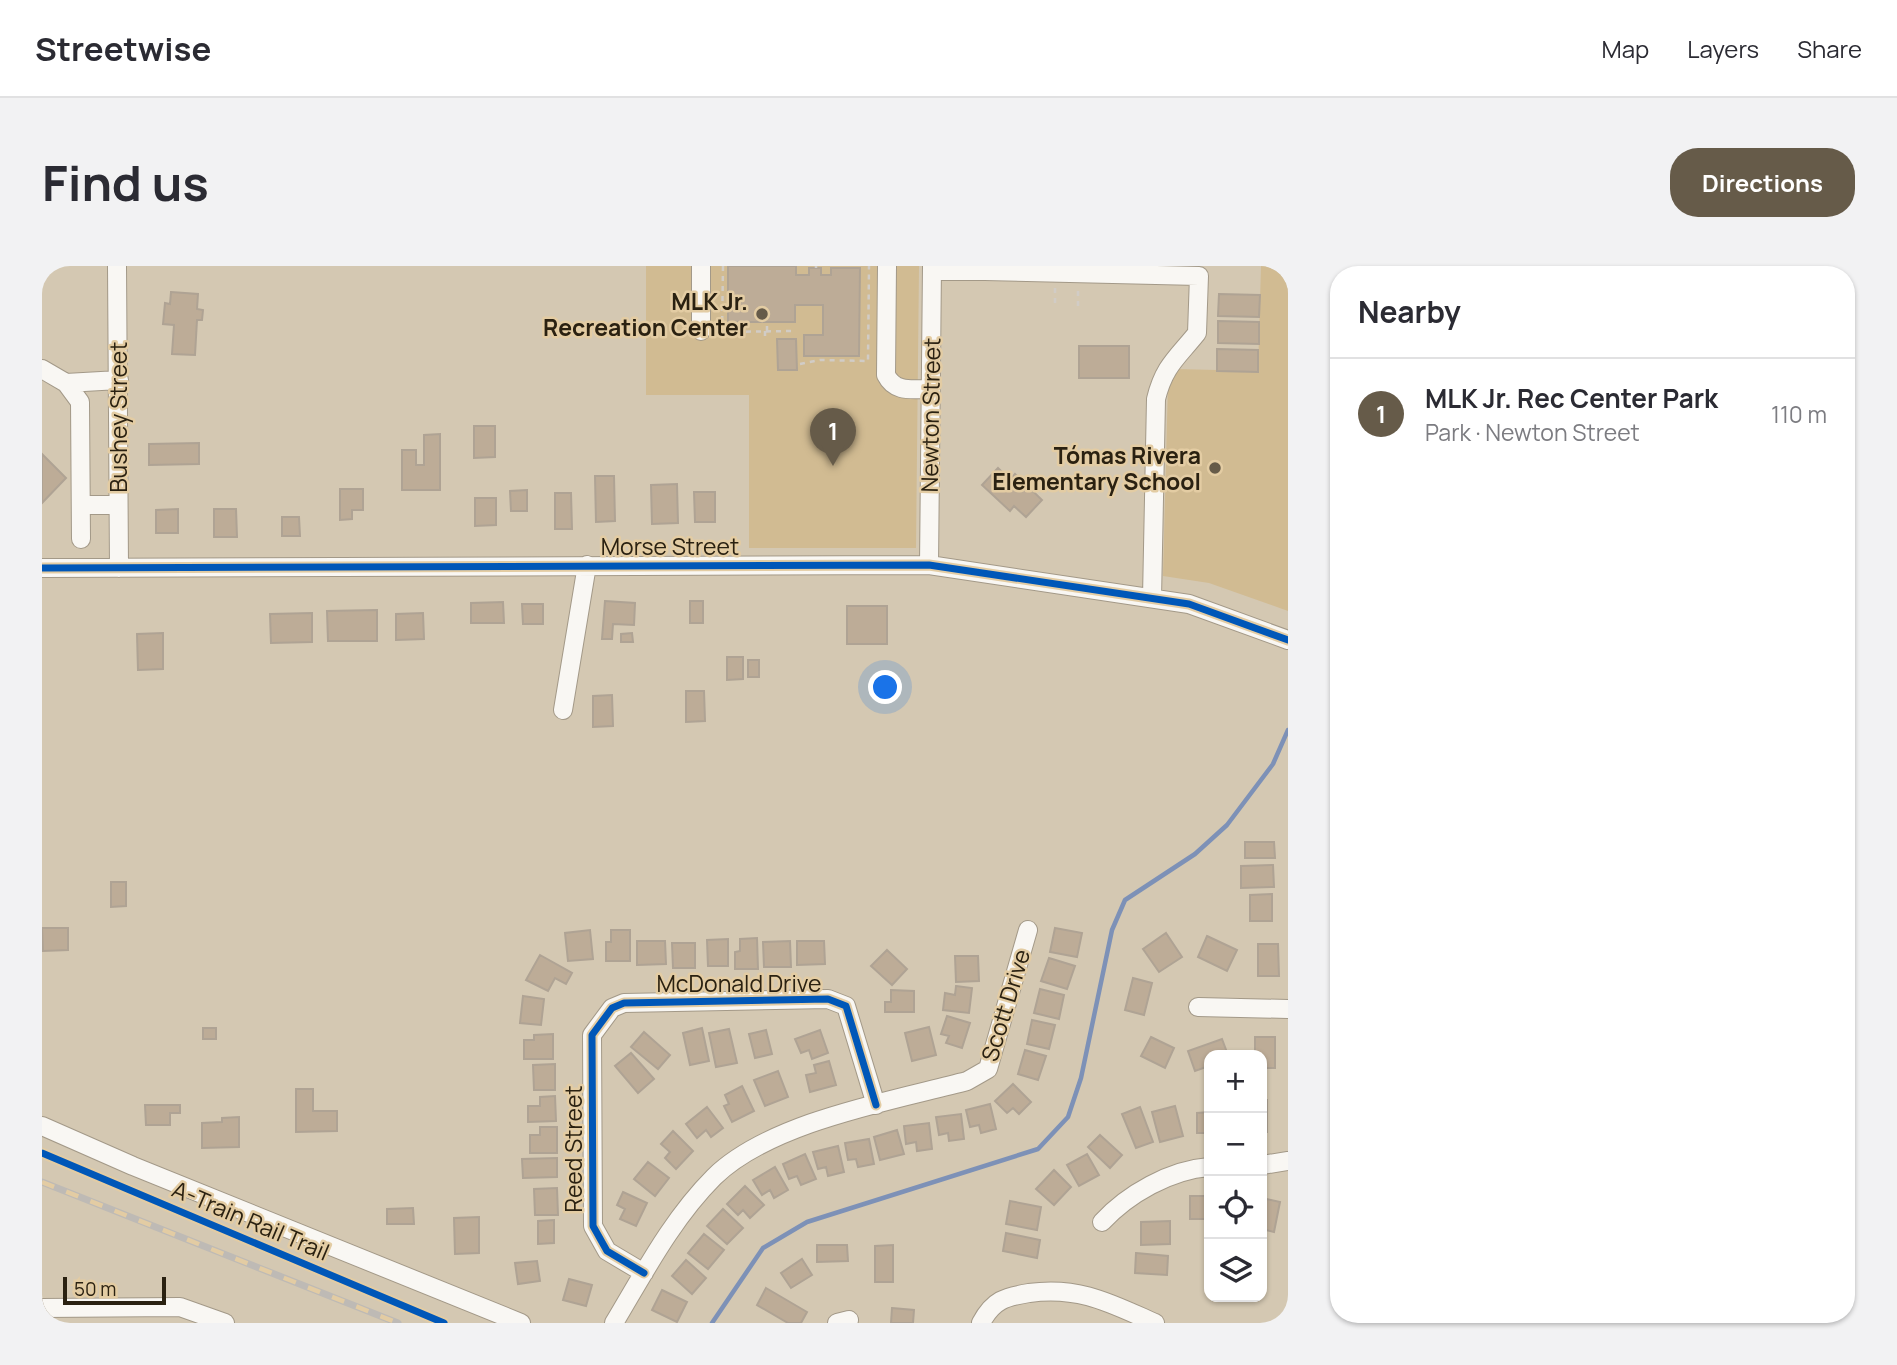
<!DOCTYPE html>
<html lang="en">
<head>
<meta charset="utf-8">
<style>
	:root { --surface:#fff; --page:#f2f2f3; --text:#2b2b33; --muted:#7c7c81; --line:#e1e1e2; --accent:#665b49 }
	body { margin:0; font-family:Manrope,sans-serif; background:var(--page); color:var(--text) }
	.controls { position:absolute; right:21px; bottom:21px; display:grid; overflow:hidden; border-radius:14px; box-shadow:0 2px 5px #0004 }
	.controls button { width:63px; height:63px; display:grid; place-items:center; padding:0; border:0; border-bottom:2px solid var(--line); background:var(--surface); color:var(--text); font:35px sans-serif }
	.scale { position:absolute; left:21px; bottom:18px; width:103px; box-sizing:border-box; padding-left:7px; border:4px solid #2a2111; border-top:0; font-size:19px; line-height:24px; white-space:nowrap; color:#2a2111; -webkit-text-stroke:5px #e3cca3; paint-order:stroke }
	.you { position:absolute; left:844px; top:422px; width:24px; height:24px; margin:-18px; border:5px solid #fff; border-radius:50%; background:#1a73e8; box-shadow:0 0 0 10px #1a73e833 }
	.badge { display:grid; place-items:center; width:46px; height:46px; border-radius:50%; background:var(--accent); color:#fff; font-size:23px; font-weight:700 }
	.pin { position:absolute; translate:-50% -58px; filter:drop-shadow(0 2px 4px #0008) }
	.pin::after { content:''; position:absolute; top:37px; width:24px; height:21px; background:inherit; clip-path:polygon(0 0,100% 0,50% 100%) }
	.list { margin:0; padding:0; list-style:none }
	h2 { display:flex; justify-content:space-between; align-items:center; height:91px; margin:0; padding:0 28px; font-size:30px }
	h2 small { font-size:23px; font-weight:400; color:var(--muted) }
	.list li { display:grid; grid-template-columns:46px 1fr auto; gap:21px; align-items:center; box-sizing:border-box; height:112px; padding:0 28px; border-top:2px solid var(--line) }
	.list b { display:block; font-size:26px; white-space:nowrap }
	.list p { margin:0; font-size:23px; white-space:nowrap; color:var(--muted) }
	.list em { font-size:23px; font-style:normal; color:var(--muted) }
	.icon { flex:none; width:38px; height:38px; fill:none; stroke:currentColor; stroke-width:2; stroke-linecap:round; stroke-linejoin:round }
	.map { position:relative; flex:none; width:1246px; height:1057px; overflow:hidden; border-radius:28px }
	header { display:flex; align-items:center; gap:42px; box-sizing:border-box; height:98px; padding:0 35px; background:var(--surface); border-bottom:2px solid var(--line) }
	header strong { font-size:33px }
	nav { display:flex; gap:38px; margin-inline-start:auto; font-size:24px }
	.intro { display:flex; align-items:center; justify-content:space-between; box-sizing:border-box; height:168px; padding:0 42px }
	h1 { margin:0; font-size:49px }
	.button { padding:18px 32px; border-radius:28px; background:var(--accent); color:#fff; font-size:24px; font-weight:700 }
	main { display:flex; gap:42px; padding:0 42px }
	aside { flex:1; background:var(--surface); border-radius:28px; box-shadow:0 2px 5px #0004 }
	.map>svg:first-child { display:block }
</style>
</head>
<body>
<header>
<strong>Streetwise</strong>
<nav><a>Map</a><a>Layers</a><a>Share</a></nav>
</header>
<div class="intro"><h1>Find us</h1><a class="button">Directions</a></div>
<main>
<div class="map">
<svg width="1246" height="1057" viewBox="0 0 1246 1057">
	<rect width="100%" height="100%" fill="#d4c8b2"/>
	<!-- green -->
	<path fill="#d1bb92" d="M 604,0 L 877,0 L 874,282 L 707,282 L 707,129 L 604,129 Z
		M 1219,0 L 1246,0 L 1246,345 L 1167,317 L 1121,310 L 1126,117 L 1134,103 L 1216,105 Z"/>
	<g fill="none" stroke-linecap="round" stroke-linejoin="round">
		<!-- stream -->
		<path stroke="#7d91b7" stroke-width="4.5" d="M 670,1057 L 721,982 L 765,956 L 996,883 L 1026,851 L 1039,812 L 1070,664 L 1083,634 L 1153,588 L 1185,559 L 1231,498 L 1246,464"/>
	</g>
	<!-- building -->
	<path fill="#bdac97" stroke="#afa394" stroke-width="2" d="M 686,0 L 754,0 L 754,9 L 767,9 L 767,2 L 779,2 L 779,9 L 789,9 L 789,2 L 818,2 L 817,90 L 762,90 L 762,69 L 781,69 L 781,39 L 753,39 L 753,56 L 686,56 Z
		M 129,26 L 156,28 L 155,43 L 161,44 L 160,54 L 155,54 L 153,89 L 130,88 L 132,59 L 121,58 L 123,37 L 128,38 Z
		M 1177,28 L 1218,29 L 1217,51 L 1176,50 Z
		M 1176,55 L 1217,56 L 1217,78 L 1176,77 Z
		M 735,73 L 754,73 L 755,104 L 736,104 Z
		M 1037,80 L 1087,80 L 1087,112 L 1037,112 Z
		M 1175,83 L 1216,84 L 1216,106 L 1175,105 Z
		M 432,160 L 453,160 L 453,191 L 432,192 Z
		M 398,168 L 398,224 L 360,224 L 360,184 L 374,184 L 374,199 L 382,199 L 382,169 Z
		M 157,177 L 157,198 L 107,199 L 107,178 Z
		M 0,188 L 24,212 L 0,237 Z
		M 956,202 L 968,214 L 973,208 L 1000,234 L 984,251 L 972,240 L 968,245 L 940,219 Z
		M 553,210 L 572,210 L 573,255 L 554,256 Z
		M 635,218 L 636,257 L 610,258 L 609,219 Z
		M 298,223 L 321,223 L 321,244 L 310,244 L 310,253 L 298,254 Z
		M 485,224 L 485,245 L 469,245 L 468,225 Z
		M 652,226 L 673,226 L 673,256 L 653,256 Z
		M 513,227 L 529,227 L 530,263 L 513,263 Z
		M 433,232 L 454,232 L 454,259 L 433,260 Z
		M 136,243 L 136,267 L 114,267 L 114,244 Z
		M 172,243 L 194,243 L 195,271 L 172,271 Z
		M 240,251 L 257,251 L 258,270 L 240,270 Z
		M 563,335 L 593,337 L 592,359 L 571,358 L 570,373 L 560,373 Z
		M 648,335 L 661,335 L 661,357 L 648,357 Z
		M 461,336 L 462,357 L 429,357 L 429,337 Z
		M 480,338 L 501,338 L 501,358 L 481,358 Z
		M 805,340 L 845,340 L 845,378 L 805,378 Z
		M 335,344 L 335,375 L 286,375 L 285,345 Z
		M 270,347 L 270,376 L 229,377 L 228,348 Z
		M 381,347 L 382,373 L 354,374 L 354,348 Z
		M 121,367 L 121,403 L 96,404 L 95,368 Z
		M 590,367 L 591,376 L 579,376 L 579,368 Z
		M 685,391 L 701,391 L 701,413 L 685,414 Z
		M 706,394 L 717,394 L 717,411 L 706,411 Z
		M 644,425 L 662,425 L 663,455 L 644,456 Z
		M 570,429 L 571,460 L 551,461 L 551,430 Z
		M 1203,576 L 1232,576 L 1233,592 L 1203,592 Z
		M 1231,599 L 1232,621 L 1199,622 L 1199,600 Z
		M 69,616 L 84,616 L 84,640 L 69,641 Z
		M 1230,628 L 1230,655 L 1208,655 L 1208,629 Z
		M 0,662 L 26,662 L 26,684 L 1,685 Z
		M 1013,662 L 1040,667 L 1035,691 L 1008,686 Z
		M 548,664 L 551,693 L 526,695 L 523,667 Z
		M 569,664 L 588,664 L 588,695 L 564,695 L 564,676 L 569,676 Z
		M 1124,667 L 1140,691 L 1117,706 L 1101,683 Z
		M 1165,670 L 1195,684 L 1185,705 L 1156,691 Z
		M 715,672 L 716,703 L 693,703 L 693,686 L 698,685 L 698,673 Z
		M 686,673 L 686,700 L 666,700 L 665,674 Z
		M 595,675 L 623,675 L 624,698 L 595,699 Z
		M 748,675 L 749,701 L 722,701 L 721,676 Z
		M 755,675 L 782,675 L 783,698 L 755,699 Z
		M 630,677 L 653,677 L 653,702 L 631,702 Z
		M 1216,678 L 1236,678 L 1237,710 L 1216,710 Z
		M 845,684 L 865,703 L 850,719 L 829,700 Z
		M 498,689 L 530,707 L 524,718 L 513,712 L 506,725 L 484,714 Z
		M 913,690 L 936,690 L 937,715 L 914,716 Z
		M 1007,692 L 1033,700 L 1025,723 L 999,715 Z
		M 1091,712 L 1110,717 L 1102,749 L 1083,744 Z
		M 914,720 L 930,722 L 927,747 L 901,744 L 903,727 L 913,729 Z
		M 998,723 L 1022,729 L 1017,753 L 992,747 Z
		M 849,724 L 872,725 L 872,746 L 843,746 L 843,736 L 849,736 Z
		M 481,730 L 502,733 L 499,759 L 478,757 Z
		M 905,750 L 928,757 L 920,782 L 904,777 L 907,770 L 899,768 Z
		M 990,754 L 1013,759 L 1007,783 L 985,778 Z
		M 887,761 L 894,789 L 870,795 L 863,767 Z
		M 161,762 L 174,762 L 174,773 L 161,773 Z
		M 660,762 L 667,795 L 648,799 L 641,767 Z
		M 687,763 L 695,797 L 674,801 L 667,767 Z
		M 724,764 L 730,788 L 713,792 L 707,768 Z
		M 778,764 L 786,787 L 770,793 L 767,784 L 759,787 L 753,773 Z
		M 602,766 L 628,789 L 616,803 L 589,781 Z
		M 511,768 L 511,793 L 482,793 L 482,774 L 492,774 L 492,769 Z
		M 1109,771 L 1132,782 L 1123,802 L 1099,790 Z
		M 1213,771 L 1233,771 L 1233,802 L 1220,802 L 1220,789 L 1213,789 Z
		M 1180,773 L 1186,789 L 1167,789 L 1167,800 L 1153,805 L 1146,785 Z
		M 983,784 L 1004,790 L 996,814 L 976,808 Z
		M 589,787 L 612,813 L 596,827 L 573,800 Z
		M 787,795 L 794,819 L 768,826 L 764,809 L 774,807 L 772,799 Z
		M 513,798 L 513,824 L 492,824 L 491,799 Z
		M 736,805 L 746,831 L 723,840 L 712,814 Z
		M 971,818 L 989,836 L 977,848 L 971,842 L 965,847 L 953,835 Z
		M 700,820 L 712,845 L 690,856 L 682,840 L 687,838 L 683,829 Z
		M 254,823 L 271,823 L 271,845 L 295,845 L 295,865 L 254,866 Z
		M 513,830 L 514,855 L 486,856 L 486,840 L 498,840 L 498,831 Z
		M 1220,834 L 1225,834 L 1225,866 L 1220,866 Z
		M 948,838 L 954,863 L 939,867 L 937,859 L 928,861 L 924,844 Z
		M 103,839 L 138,839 L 138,847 L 128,847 L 128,859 L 104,859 Z
		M 1133,840 L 1141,870 L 1118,876 L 1110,846 Z
		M 665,841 L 681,862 L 669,871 L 664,864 L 655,872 L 644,858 Z
		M 1098,841 L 1111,876 L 1094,882 L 1080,848 Z
		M 1167,846 L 1167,867 L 1155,867 L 1155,847 Z
		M 919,848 L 922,873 L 907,875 L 906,867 L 897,869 L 894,851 Z
		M 197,851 L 197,881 L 160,882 L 160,857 L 180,856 L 180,852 Z
		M 887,857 L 890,883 L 875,885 L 874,876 L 864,878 L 862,860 Z
		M 498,861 L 515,861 L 515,887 L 488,887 L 488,869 L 498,869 Z
		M 855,864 L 862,888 L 838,894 L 832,871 Z
		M 631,865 L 651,885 L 634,903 L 623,892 L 628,886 L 619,878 Z
		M 1058,869 L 1080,889 L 1068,902 L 1046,881 Z
		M 827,873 L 832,898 L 816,901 L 814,893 L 806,894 L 803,877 Z
		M 796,880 L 802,906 L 786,910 L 784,901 L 776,903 L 771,886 Z
		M 763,888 L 774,913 L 759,919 L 755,910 L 747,913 L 741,898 Z
		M 1045,888 L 1057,909 L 1037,920 L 1025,899 Z
		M 515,892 L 515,911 L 481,912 L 480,893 Z
		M 606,896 L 627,912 L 613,930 L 592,913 Z
		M 733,901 L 746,924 L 732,932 L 728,924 L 720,929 L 711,914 Z
		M 1012,904 L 1029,921 L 1012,939 L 994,923 Z
		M 703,920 L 722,939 L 708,952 L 701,944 L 696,949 L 685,938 Z
		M 515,922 L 516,949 L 493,949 L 492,923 Z
		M 581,926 L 605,937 L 594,960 L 578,953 L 583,943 L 575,939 Z
		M 1148,930 L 1167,930 L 1167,953 L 1148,953 Z
		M 1220,932 L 1238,936 L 1232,966 L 1220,963 Z
		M 968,935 L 999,941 L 995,964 L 964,958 Z
		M 371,942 L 372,958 L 345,958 L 345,943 Z
		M 681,943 L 701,962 L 685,978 L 665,960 Z
		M 437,951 L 437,987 L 413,988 L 412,952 Z
		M 512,954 L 512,977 L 496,978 L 496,955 Z
		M 1128,955 L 1128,978 L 1099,979 L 1099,956 Z
		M 964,967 L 998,974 L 995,992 L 961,985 Z
		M 662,968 L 682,984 L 666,1003 L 646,987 Z
		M 775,979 L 805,979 L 806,995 L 775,996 Z
		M 851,979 L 851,1016 L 833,1016 L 833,980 Z
		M 1094,987 L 1126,990 L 1125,1009 L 1093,1007 Z
		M 760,993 L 770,1009 L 749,1022 L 739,1007 Z
		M 644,994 L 664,1012 L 650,1028 L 630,1010 Z
		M 495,995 L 498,1015 L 476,1018 L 473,997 Z
		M 527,1013 L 550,1019 L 544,1040 L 521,1034 Z
		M 724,1022 L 765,1046 L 759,1057 L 746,1057 L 715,1039 Z
		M 620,1024 L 645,1036 L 635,1056 L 610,1044 Z
		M 850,1042 L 872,1044 L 871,1057 L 849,1057 Z"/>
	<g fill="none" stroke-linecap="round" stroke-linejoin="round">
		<!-- minor casing -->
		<g stroke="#a39988" stroke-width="20">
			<path id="minor" d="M 75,0 L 77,302
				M 659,0 L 659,65
				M 845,0 L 844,109 C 853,127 870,123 887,123
				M 890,5 L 943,5 L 943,0
				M 943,5 L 1157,10 L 1155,67 C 1135,92 1122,100 1114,133 L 1110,332
				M 0,103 L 24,117 L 38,136 L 39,273
				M 24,117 L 77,114
				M 39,239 L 76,239
				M 887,299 L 890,0
				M 0,302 L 887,299 L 1147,338 L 1246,374
				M 521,444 L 545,299
				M 1156,741 L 1246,743
				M 0,860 L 91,900 L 479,1057
				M 1220,899 L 1246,895
				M 1060,956 C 1086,928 1128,904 1167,901
				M 602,1007 L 565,985 L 551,960 L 550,769 L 570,742 L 582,737 L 786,733 L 804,740 L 834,839
				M 0,1042 L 138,1041 L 183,1057
				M 572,1057 C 602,1007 630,953 672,911 C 728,856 849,835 925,815 L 946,803 L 986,664
				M 795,1057 L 807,1054
				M 939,1057 C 951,1034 963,1031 987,1027 C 1037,1020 1068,1037 1113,1057"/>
		</g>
		<!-- path -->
		<path stroke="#d1ccc6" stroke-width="2.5" stroke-dasharray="5 5" stroke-linecap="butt" d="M 681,0 L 680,66 L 753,65
			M 774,0 L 774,2
			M 1013,22 L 1013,40
			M 1036,40 L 1036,22
			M 723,65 L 723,74
			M 725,65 L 725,56
			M 758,98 L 778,94 L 826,95 L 827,0"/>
		<!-- minor -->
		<use href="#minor" stroke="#f9f7f3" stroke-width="18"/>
		<!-- rail casing -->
		<g stroke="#bebab5" stroke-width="7">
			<path id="rail" d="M 0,916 L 356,1057"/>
		</g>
		<!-- rail -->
		<use href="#rail" stroke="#e3cca3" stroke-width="4.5" stroke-dasharray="13" stroke-linecap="butt"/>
		<!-- cycleway casing -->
		<g stroke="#e3cca3" stroke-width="11">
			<path id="cycleway" d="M 0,302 L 887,299 L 1147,338 L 1246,374
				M 0,887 L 402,1057
				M 602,1007 L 565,985 L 551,960 L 550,769 L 570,742 L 582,737 L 786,733 L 804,740 L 834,839"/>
		</g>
		<!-- cycleway -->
		<use href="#cycleway" stroke="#0057b8" stroke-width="7"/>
	</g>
	<!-- markers -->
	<g fill="#665b49" stroke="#e3cca3" stroke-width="2.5">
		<circle cx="720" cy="48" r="7"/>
		<circle cx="1173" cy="202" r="7"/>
	</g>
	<g text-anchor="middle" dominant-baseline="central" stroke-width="5" stroke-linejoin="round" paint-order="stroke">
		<!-- poi labels -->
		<g font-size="23" font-weight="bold" fill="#2a2111" stroke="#e3cca3" text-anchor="end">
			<text x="706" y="35">MLK Jr.<tspan x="706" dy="26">Recreation Center</tspan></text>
			<text x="1159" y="189">Tómas Rivera<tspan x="1159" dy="26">Elementary School</tspan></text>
		</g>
		<!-- street labels -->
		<g font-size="23" fill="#2a2111" stroke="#e3cca3">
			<text transform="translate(888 149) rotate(-89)">Newton Street</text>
			<text transform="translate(76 151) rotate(-90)">Bushey Street</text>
			<text x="628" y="280">Morse Street</text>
			<text x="697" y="717">McDonald Drive</text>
			<text transform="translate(963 739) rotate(-73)">Scott Drive</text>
			<text transform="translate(531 883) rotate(-90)">Reed Street</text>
			<text transform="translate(209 954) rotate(23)">A-Train Rail Trail</text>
		</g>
	</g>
</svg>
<div class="controls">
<button>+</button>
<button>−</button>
<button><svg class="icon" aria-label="locate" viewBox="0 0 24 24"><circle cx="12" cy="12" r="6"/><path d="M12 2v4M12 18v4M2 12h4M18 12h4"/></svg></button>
<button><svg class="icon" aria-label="layers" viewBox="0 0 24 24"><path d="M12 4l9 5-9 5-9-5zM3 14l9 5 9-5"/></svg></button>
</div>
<div class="scale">50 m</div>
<div class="you"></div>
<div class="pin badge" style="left:791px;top:200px">1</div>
</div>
<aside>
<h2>Nearby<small></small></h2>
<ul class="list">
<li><span class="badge">1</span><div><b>MLK Jr. Rec Center Park</b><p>Park · Newton Street</p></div><em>110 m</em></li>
</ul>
</aside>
</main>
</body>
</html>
